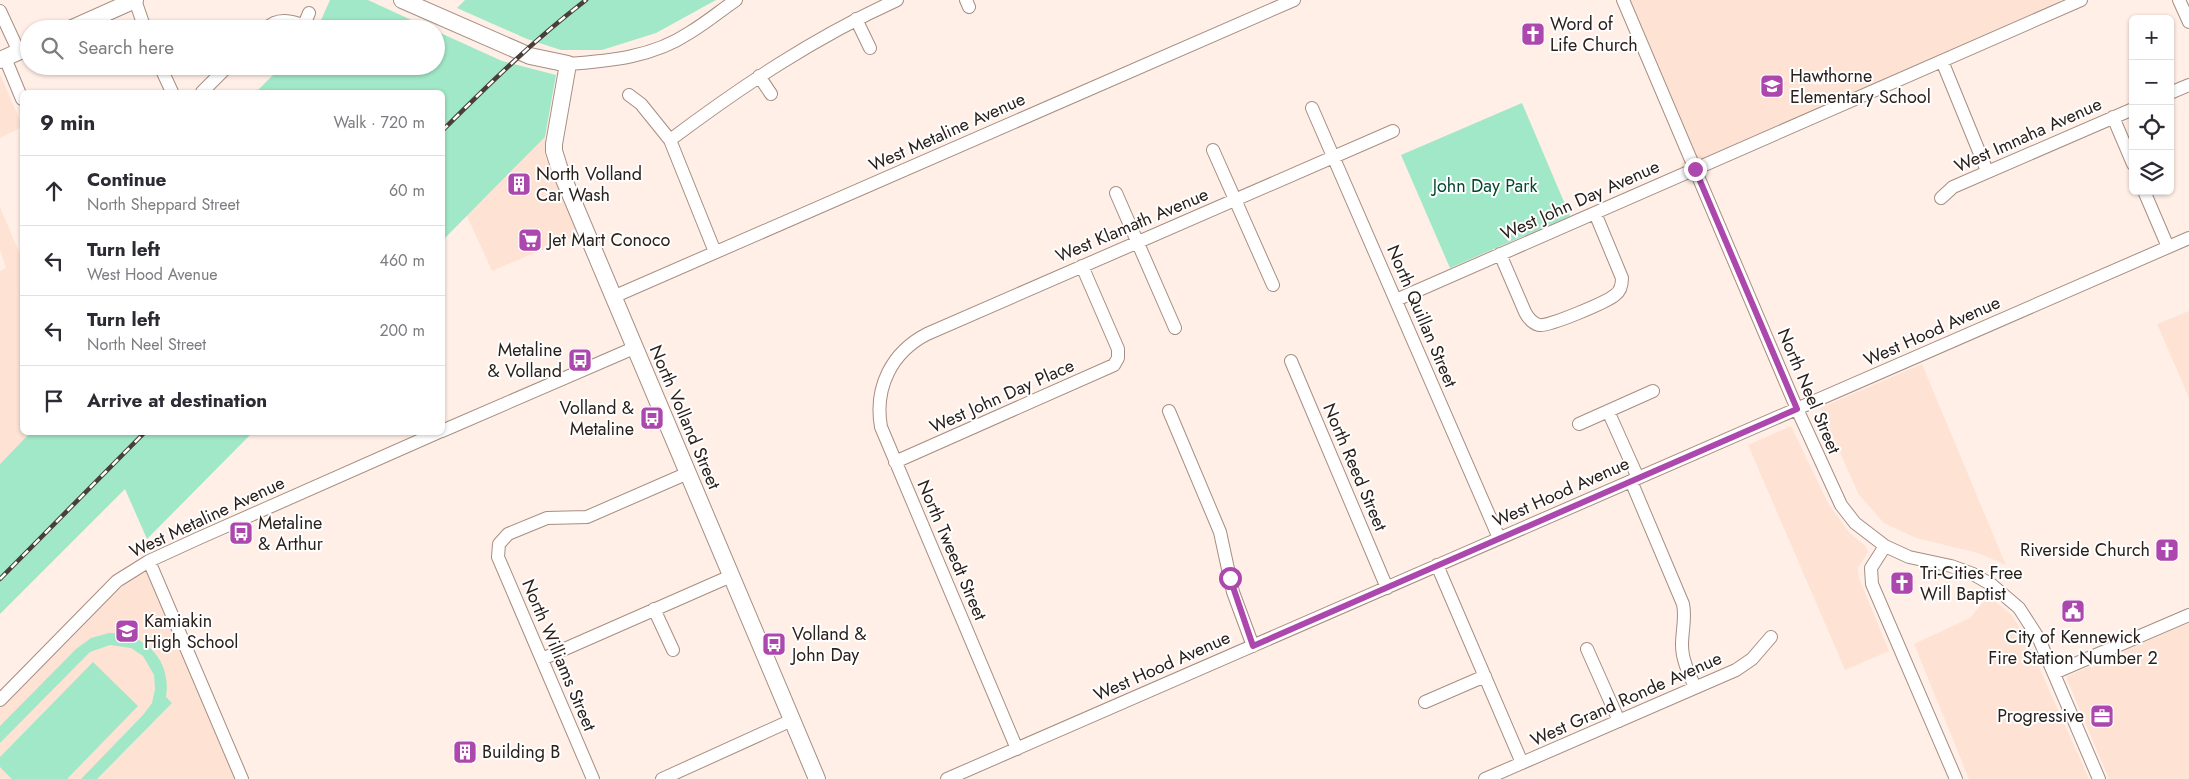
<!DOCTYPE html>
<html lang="en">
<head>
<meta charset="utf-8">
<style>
	:root { --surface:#fff; --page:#f7f7f7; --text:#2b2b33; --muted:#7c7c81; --line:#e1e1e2 }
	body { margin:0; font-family:Jost,sans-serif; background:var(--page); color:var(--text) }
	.controls { position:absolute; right:15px; top:15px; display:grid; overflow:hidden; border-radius:8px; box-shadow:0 1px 4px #0004 }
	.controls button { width:45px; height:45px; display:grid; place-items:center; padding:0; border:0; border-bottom:1px solid var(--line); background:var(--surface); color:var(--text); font:25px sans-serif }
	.stop { position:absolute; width:15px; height:15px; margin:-11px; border:4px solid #ac47ad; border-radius:50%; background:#fff }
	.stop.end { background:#ac47ad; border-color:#fff; box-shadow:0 1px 5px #0008 }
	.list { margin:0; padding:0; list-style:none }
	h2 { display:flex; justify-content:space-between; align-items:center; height:65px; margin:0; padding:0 20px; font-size:21px }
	h2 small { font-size:16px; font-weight:400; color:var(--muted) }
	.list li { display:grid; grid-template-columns:32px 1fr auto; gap:15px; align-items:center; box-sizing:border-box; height:70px; padding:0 20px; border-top:1px solid var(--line) }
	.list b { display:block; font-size:19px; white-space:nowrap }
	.list p { margin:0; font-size:16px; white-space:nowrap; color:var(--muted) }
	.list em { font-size:16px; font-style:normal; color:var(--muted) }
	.icon { flex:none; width:28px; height:28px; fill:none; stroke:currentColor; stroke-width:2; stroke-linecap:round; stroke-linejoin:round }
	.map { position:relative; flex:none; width:2189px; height:779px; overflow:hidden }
	.search { position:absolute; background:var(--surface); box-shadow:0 1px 4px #0004; left:20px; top:20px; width:425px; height:55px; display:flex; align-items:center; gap:12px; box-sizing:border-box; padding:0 18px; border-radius:28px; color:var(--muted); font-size:19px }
	.panel { position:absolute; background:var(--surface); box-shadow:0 1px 4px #0004; left:20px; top:90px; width:425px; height:345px; border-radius:8px }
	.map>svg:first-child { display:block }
</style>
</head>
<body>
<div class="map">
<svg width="2189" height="779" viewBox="0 0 2189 779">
	<rect width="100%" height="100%" fill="#ffefe7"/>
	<!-- built -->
	<path fill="#fee3d5" d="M 1623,0 L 2060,0 L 2063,8 L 1695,169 Z
		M 0,74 L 22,125 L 22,127 L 0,138 Z
		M 545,137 L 545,155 L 550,169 L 579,234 L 492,271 L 467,216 Z
		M 0,207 L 22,259 L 22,432 L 31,433 L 0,464 L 0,271 L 6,268 L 0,250 Z
		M 2189,311 L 2189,398 L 2157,324 Z
		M 1922,364 L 2006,565 L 1978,553 L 1916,538 L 1884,523 L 1859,495 L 1820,408 Z
		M 1791,426 L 1828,503 L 1849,532 L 1865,546 L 1868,552 L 1858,568 L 1859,578 L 1889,651 L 1845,670 L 1748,445 Z
		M 149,561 L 242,779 L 0,779 L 0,704 Z
		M 1988,596 L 2011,614 L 2026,638 L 2089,779 L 1969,779 L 1914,644 L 1970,618 Z
		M 2189,622 L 2189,779 L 2109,779 L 2066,677 Z"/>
	<!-- green -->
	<path fill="#a0e8c7" d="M 330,0 L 368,0 L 431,29 L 317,29 Z
		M 465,0 L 716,0 L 656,33 L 602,50 L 561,50 L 527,39 L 457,8 Z
		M 436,31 L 502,61 L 556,75 L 545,137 L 443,240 L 442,92 L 256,92 L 282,66 L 436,66 Z
		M 1522,103 L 1570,216 L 1450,268 L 1401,155 Z
		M 31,432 L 252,432 L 252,433 L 147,539 L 125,489 L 0,614 L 0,464 Z
		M 109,633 C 145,633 172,660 166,697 L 172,703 L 97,779 L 81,779 L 143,715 L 152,703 L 155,689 L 154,675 L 143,656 L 131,648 L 110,645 L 90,652 L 0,743 L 0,726 L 76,649 L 91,638 Z
		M 93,662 L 138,706 L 67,779 L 12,779 L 0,767 L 0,757 Z"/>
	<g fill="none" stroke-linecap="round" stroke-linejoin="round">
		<!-- minor casing -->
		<g stroke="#a68e82" stroke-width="14">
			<path id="minor" d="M 135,0 L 145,29
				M 966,0 L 969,7
				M 1623,0 L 1797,409 L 1841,505 L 1855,523 L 1885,546 L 1909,557 L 1951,566 L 1973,574 L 1992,585 L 2019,608 L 2039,639 L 2099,779
				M 2179,0 L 2189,22
				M 0,11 L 19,52
				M 856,19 L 870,48
				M 304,25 L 309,13
				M 266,29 C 280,14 298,24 315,29
				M 5,58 L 22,99
				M 1942,61 L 1987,171
				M 568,64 C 610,61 653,57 689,33 C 706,23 720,11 736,0
				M 160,66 L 172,92
				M 759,76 L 771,94
				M 202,92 L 228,66
				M 2170,93 L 2189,85
				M 629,95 L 641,104 L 670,140 L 715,252
				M 1312,108 L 1499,538
				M 2113,117 L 2133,164
				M 670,140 C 742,86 815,37 897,0
				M 1213,150 L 1273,285
				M 2144,191 L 2168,247
				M 1116,193 L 1175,328
				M 1941,198 L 1953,187 L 2133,109
				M 1500,254 L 1525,312 C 1528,318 1532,323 1539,325 C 1548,327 1607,302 1615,295 C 1621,291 1622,284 1622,278 L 1595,213
				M 613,297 L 1294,0
				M 1396,300 L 2081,0
				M 1291,361 L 1387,588
				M 1169,411 L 1220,532 L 1233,592 L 1253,646
				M 1608,411 L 1638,478
				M 1579,424 L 1653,391
				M 442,431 L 634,348
				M 895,462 L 1114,365 L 1118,358 L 1118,349 L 1082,266
				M 1631,481 L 1683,604 C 1686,618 1682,630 1682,645 C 1682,660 1689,674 1695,687
				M 1885,546 L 1871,568 L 1872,584 L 1956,779
				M 149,561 L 242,779
				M 1437,565 L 1522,763
				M 654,609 L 673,650
				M 1587,649 L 1619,721
				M 542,659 L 731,576
				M 2054,673 L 2189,615
				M 0,700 L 117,581 L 149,561 L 197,539 L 439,432
				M 1425,702 L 1485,676
				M 1017,749 L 881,427 C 874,387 892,352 927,334 L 1393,131
				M 593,779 L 498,557 L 499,544 L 508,534 L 547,518 L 587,517 L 688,473
				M 662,779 L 792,720
				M 947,779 L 2189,238
				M 1485,779 L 1736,670 L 1752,659 L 1771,637"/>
		</g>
		<!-- major casing -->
		<g stroke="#a68e82" stroke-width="18">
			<path id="major" d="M 402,0 L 530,56 L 568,64 L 554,144 L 554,151 L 560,170 L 817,779
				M 70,29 L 135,0
				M 0,60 L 29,47"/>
		</g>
		<!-- minor -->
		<use href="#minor" stroke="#fff" stroke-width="12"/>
		<!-- major -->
		<use href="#major" stroke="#fff" stroke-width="16"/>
		<!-- rail casing -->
		<g stroke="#493e3a" stroke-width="4.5">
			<path id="rail" d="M 442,131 C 488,85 534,40 586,0
				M 0,579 L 145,432"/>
		</g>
		<!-- rail -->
		<use href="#rail" stroke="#fff" stroke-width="2.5" stroke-dasharray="8" stroke-linecap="butt"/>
	</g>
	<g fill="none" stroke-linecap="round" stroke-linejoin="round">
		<!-- route -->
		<path stroke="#ac47ad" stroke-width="6" d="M 1230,578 L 1253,646 L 1797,409 L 1695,169"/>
	</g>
	<!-- icons -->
	<defs>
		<g id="church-square" transform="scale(1.25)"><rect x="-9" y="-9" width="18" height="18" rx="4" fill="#ac47ad" stroke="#fff"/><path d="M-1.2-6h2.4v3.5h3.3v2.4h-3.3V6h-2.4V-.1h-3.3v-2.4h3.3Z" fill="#fff"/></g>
		<g id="school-square" transform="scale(1.25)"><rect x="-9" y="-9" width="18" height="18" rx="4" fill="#ac47ad" stroke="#fff"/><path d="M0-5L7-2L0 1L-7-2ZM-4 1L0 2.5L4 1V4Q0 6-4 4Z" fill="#fff"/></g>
		<g id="building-square" transform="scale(1.25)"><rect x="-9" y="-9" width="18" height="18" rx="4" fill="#ac47ad" stroke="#fff"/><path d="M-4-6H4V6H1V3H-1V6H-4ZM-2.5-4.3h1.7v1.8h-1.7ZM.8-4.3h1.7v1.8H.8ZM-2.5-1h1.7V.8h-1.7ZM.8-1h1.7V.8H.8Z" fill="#fff"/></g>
		<g id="supermarket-square" transform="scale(1.25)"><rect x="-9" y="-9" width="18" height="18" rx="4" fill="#ac47ad" stroke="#fff"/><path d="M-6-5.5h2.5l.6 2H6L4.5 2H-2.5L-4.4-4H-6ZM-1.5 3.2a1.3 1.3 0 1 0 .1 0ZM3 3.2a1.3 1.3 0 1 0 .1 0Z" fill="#fff"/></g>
		<g id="bus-square" transform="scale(1.25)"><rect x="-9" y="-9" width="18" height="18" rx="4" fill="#ac47ad" stroke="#fff"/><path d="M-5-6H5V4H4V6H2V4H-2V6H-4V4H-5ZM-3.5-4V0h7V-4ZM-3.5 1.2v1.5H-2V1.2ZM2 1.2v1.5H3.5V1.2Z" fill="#fff"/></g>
		<g id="civic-square" transform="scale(1.25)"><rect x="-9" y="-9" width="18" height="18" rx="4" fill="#ac47ad" stroke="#fff"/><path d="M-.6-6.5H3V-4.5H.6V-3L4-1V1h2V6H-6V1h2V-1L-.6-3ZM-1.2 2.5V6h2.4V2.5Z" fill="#fff"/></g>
		<g id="office-square" transform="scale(1.25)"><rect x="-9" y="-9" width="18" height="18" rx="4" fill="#ac47ad" stroke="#fff"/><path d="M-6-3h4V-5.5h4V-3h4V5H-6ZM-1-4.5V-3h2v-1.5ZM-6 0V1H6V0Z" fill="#fff"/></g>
	</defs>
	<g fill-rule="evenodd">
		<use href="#church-square" x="1533" y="34"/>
		<use href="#school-square" x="1772" y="86"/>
		<use href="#building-square" x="519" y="184"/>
		<use href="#supermarket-square" x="530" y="240"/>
		<use href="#bus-square" x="580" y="360"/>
		<use href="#bus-square" x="652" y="418"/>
		<use href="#bus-square" x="241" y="533"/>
		<use href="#church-square" x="2167" y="550"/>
		<use href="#church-square" x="1902" y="583"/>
		<use href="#civic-square" x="2073" y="611"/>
		<use href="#school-square" x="127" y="631"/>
		<use href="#bus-square" x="774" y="644"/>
		<use href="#office-square" x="2102" y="716"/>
		<use href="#building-square" x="465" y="752"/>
	</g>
	<g text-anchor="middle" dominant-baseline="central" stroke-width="4" stroke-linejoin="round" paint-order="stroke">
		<!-- poi labels -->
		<g font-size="18" fill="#2a201c" stroke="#fff" text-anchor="start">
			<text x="1550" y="24">Word of<tspan x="1550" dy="21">Life Church</tspan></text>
			<text x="1790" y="76">Hawthorne<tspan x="1790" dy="21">Elementary School</tspan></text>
			<text x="536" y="174">North Volland<tspan x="536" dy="21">Car Wash</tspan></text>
			<text x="548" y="240">Jet Mart Conoco</text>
			<text x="562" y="350" text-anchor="end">Metaline<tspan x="562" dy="21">&amp; Volland</tspan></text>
			<text x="634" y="408" text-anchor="end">Volland &amp;<tspan x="634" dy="21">Metaline</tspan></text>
			<text x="258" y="523">Metaline<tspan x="258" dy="21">&amp; Arthur</tspan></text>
			<text x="2150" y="550" text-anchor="end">Riverside Church</text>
			<text x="1920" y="573">Tri-Cities Free<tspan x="1920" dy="21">Will Baptist</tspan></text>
			<text x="144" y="621">Kamiakin<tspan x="144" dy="21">High School</tspan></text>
			<text x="792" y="634">Volland &amp;<tspan x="792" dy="21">John Day</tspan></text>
			<text x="2073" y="637" text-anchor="middle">City of Kennewick<tspan x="2073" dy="21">Fire Station Number 2</tspan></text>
			<text x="2084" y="716" text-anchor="end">Progressive</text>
			<text x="482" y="752">Building B</text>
		</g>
		<!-- street labels -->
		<g font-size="18" fill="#2a201c" stroke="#fff">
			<text transform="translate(947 132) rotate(-24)">West Metaline Avenue</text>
			<text transform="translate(2028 135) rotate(-24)">West Imnaha Avenue</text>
			<text transform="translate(1580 200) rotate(-24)">West John Day Avenue</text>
			<text transform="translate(1132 225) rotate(-23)">West Klamath Avenue</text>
			<text transform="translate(1422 316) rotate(67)">North Quillan Street</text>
			<text transform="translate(1932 331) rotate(-24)">West Hood Avenue</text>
			<text transform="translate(1809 391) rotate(67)">North Neel Street</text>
			<text transform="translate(1002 396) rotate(-24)">West John Day Place</text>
			<text transform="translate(685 417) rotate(67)">North Volland Street</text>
			<text transform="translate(1355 467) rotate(67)">North Reed Street</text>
			<text transform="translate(1561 492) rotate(-24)">West Hood Avenue</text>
			<text transform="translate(207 517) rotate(-25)">West Metaline Avenue</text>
			<text transform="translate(952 550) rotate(67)">North Tweedt Street</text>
			<text transform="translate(559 655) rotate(67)">North Williams Street</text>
			<text transform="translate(1162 666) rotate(-24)">West Hood Avenue</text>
			<text transform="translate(1626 699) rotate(-24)">West Grand Ronde Avenue</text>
		</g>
		<!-- park labels -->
		<g font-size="18" fill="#054731" stroke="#fff">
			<text x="1485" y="186">John Day Park</text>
		</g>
	</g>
</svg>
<div class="controls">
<button>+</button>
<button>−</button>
<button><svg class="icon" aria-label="locate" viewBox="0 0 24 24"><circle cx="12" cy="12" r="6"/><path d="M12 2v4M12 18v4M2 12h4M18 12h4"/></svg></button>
<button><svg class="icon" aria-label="layers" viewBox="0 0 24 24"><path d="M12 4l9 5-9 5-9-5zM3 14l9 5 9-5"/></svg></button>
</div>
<div class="stop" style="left:1230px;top:578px"></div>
<div class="stop end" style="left:1695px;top:169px"></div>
<div class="search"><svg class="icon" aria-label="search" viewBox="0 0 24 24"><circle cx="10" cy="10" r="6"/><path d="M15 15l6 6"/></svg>Search here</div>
<section class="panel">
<h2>9 min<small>Walk · 720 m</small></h2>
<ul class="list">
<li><svg class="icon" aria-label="ahead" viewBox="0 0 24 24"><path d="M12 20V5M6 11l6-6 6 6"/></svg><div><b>Continue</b><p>North Sheppard Street</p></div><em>60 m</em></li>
<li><svg class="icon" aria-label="left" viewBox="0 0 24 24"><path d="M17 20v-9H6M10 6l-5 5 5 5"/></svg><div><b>Turn left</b><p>West Hood Avenue</p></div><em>460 m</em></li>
<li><svg class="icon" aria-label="left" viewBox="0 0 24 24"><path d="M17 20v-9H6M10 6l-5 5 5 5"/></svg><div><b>Turn left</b><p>North Neel Street</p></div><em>200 m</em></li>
<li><svg class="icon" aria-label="arrive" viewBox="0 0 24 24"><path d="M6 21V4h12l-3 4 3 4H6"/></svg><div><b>Arrive at destination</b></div></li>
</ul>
</section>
</div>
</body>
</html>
